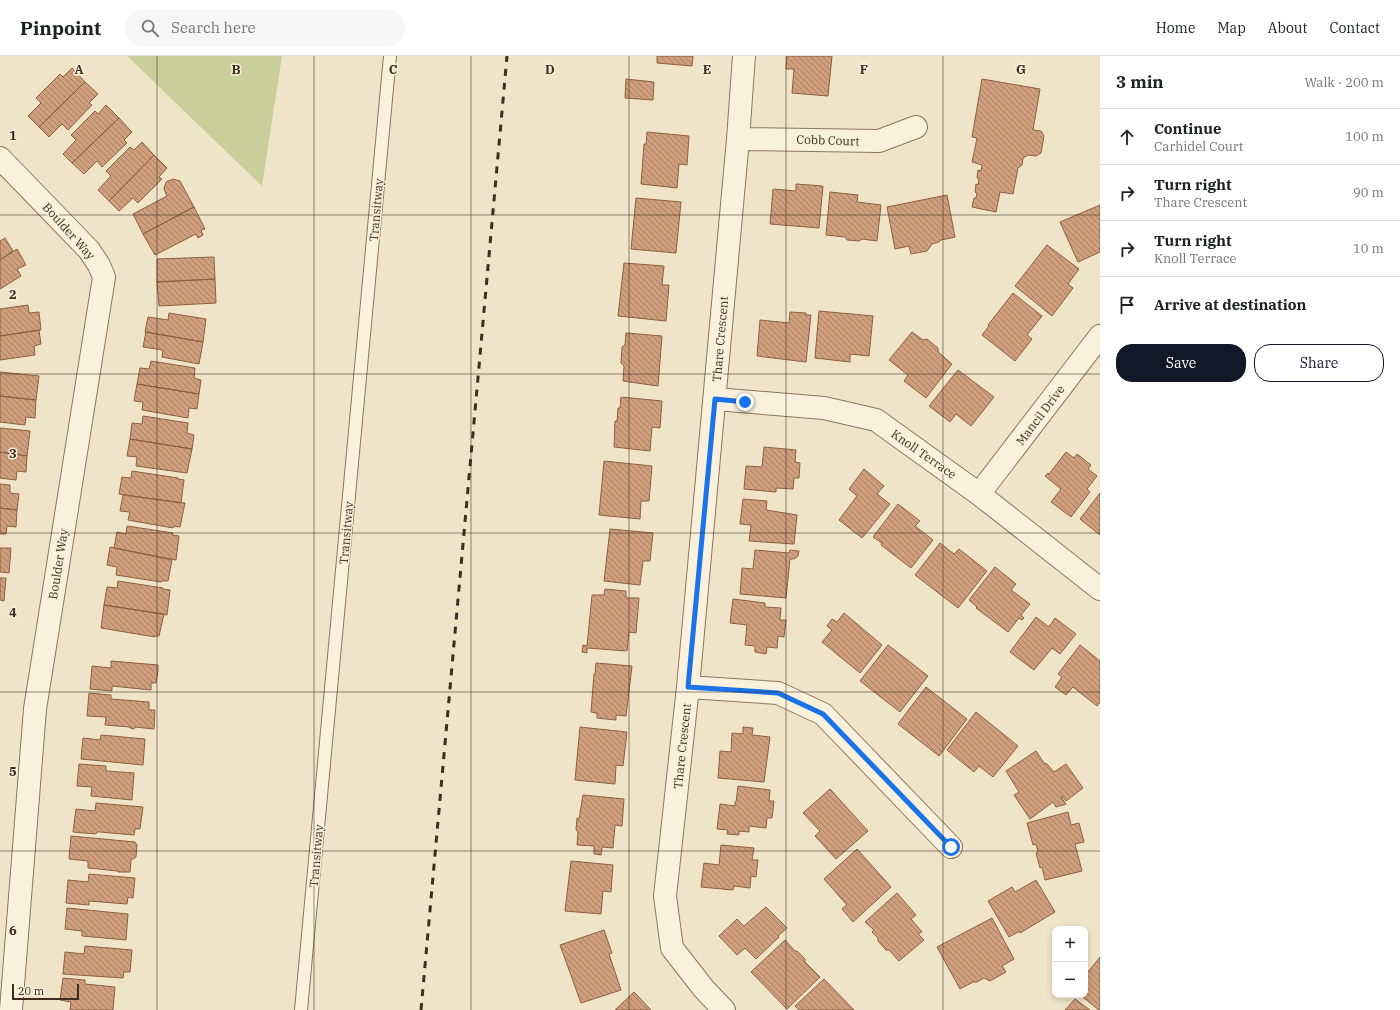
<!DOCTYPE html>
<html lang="en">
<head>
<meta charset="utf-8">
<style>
	:root { --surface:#fff; --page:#f6f6f6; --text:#202124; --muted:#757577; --line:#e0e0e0; --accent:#111827 }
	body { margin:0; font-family:"IBM Plex Serif",serif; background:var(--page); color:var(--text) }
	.controls { position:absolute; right:12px; bottom:12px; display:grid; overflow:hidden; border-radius:8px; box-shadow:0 2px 6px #0003 }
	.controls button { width:36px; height:36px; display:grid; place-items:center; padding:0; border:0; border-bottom:1px solid var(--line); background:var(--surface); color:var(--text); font:20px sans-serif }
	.scale { position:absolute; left:12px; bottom:10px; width:67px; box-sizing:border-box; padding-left:4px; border:2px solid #3d2e20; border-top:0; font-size:11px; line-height:14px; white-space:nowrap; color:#3d2e20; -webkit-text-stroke:3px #f7eed8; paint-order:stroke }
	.stop { position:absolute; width:12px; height:12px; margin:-9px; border:3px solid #1a73e8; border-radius:50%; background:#fff }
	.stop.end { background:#1a73e8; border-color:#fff; box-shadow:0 1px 4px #0008 }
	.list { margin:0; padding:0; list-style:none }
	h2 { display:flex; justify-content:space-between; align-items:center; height:52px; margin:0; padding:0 16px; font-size:17px }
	h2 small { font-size:13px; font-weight:400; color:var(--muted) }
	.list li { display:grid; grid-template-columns:26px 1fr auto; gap:12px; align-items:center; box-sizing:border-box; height:56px; padding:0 16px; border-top:1px solid var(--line) }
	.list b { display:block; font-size:15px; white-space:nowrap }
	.list p { margin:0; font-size:13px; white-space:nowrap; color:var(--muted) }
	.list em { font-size:13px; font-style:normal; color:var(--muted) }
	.actions { display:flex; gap:8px; padding:12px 16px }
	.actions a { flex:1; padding:9px 0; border:1px solid var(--accent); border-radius:16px; text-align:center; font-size:14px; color:var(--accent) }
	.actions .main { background:var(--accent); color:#fff }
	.icon { flex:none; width:22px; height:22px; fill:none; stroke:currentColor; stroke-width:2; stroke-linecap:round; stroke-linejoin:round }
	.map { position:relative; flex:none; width:1100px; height:954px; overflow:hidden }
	header { display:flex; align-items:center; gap:24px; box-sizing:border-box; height:56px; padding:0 20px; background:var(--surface); border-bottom:1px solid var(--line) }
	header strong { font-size:19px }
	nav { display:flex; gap:22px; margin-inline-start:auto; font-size:14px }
	.search { width:280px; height:36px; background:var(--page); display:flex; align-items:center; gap:10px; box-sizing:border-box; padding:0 14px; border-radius:22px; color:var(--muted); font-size:15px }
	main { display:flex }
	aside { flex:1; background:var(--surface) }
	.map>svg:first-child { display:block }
</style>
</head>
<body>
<header>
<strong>Pinpoint</strong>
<div class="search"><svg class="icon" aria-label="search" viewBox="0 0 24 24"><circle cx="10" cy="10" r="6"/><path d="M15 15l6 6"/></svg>Search here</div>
<nav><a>Home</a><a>Map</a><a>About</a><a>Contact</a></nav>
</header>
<main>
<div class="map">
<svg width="1100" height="954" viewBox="0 0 1100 954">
	<defs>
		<pattern id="building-back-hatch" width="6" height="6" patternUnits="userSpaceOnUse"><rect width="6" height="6" fill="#cf9f7d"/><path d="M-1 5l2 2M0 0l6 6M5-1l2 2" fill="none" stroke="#a98266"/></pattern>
	</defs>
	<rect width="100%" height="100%" fill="#f0e4c8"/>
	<!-- green -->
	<path fill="#c9cf9b" d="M 127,0 L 282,0 L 262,130 Z"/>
	<!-- building -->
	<path fill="url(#building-back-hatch)" stroke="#8d5f41" d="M 657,0 L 693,0 L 692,10 L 657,7 Z
		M 787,0 L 832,0 L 828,40 L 792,37 L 794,13 L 786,13 Z
		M 72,12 L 85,26 L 39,71 L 28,60 L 41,47 L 36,42 L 60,18 L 63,21 Z
		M 626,23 L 654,26 L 653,44 L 625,42 Z
		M 982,23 L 1040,33 L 1033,74 L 1041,75 L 1044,80 L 1041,97 L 1036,100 L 1028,99 L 1023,102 L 1022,109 L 1018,112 L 1013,138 L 1000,136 L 996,156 L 972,151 L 974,142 L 976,142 L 977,137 L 975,136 L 976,128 L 978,129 L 979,123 L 977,122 L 978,114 L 981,115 L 982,109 L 972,106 L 977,82 L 972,81 Z
		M 85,26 L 98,38 L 89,47 L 92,49 L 68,74 L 62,68 L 49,81 L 39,71 Z
		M 106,49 L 119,62 L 72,107 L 63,98 L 76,84 L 71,79 L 95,55 L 98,58 Z
		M 119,62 L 132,76 L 124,84 L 127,87 L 102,111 L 97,105 L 84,118 L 72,107 Z
		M 647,76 L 689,80 L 687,109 L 679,108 L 677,132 L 641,128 L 644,88 L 646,88 Z
		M 142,86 L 154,99 L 109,145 L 98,134 L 111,120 L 106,115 L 130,91 L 134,94 Z
		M 154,99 L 167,112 L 159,121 L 162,123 L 138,147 L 133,142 L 119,155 L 109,145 Z
		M 173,123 L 180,125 L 194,151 L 143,178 L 133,158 L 167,140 L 164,133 L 166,126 Z
		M 796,128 L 823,130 L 819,172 L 770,168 L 773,133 L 796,135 Z
		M 830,136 L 858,139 L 857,146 L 881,149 L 877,185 L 862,183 L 859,185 L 847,184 L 845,181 L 826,179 Z
		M 947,139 L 955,181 L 941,184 L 939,186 L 932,188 L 927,195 L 911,198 L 909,190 L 895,193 L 887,151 Z
		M 636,142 L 681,146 L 676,197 L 631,193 Z
		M 1100,149 L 1100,196 L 1078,206 L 1060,166 Z
		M 194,151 L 205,173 L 201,174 L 203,179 L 198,182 L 196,178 L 155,199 L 143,178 Z
		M 5,182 L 13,195 L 0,204 L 0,185 Z
		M 1047,189 L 1079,213 L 1068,228 L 1073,232 L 1052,260 L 1015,230 Z
		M 17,193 L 26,209 L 17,213 L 21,220 L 0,233 L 0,204 Z
		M 214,201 L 215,223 L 157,226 L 157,203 Z
		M 624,207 L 664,210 L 662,229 L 669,229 L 666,265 L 618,260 Z
		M 215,223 L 216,247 L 159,250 L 157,226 Z
		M 1013,237 L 1042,260 L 1027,279 L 1032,283 L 1015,305 L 982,279 L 989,270 L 988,269 Z
		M 28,249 L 29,257 L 39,256 L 41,274 L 0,280 L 0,253 Z
		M 819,255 L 873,260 L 869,300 L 850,298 L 850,306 L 815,302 Z
		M 790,256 L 806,257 L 806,259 L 811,259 L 806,306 L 757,300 L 760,264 L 789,267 Z
		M 169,257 L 206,263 L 203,286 L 145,276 L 148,261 L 168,264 Z
		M 39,274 L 41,288 L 34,290 L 35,299 L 0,304 L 0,280 Z
		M 146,276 L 203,286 L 199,308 L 162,301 L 163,294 L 143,291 Z
		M 912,276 L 923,284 L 927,283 L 938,292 L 938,296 L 952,308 L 926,342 L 904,325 L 908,319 L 889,304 Z
		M 626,277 L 662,280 L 658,330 L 623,325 L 624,310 L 621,307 L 622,291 L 625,289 Z
		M 151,305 L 195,312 L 194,322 L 201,324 L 199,338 L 137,328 L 140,312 L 149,313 Z
		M 958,314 L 994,341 L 971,370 L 956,358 L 950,366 L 929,350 Z
		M 0,316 L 39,320 L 36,344 L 0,340 Z
		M 137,328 L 199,338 L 197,353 L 189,352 L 188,362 L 142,354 L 143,346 L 134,345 Z
		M 0,340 L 36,344 L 35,362 L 26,361 L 25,369 L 0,366 Z
		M 621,341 L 662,345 L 660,372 L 652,371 L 650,395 L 614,391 L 615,365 L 617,365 L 618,352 L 620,352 Z
		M 143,360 L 188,367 L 187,377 L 194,379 L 192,393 L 130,383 L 132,367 L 142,368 Z
		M 0,372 L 30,375 L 27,400 L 0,396 Z
		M 130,383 L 192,393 L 187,417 L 136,410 L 137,401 L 127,400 Z
		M 764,391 L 796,394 L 795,406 L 800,407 L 799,422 L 794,422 L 793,433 L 776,432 L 776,436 L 744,433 L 746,410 L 762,411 Z
		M 0,396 L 27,400 L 26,416 L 17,415 L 16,424 L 0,422 Z
		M 1066,396 L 1074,402 L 1077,398 L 1091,409 L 1088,413 L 1097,420 L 1087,433 L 1090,436 L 1071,461 L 1051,446 L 1061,433 L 1045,420 L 1048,417 L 1049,418 Z
		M 604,405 L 652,410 L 649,445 L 641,445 L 640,463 L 599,459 Z
		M 864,413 L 884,430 L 877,438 L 890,448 L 862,482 L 839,464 L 857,440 L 849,433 Z
		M 132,415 L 178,422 L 178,423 L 184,424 L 181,447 L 119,438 L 122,421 L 131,422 Z
		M 0,428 L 10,429 L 10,437 L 19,438 L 17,454 L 0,452 Z
		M 1100,437 L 1100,479 L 1080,463 Z
		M 123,439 L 185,447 L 180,471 L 174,470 L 173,472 L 128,464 L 130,456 L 120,455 Z
		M 743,443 L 767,445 L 766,454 L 797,459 L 794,488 L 749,485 L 751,469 L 740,468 Z
		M 898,448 L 920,465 L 915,470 L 933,484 L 911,512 L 881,489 L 882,487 L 873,481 Z
		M 0,452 L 17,454 L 16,471 L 7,470 L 6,478 L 0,478 Z
		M 127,470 L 173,477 L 172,479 L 179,480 L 176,504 L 114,492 L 117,476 L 126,478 Z
		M 610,473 L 653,477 L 650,505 L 643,505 L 640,529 L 604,525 Z
		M 940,487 L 954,498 L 959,493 L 987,515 L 958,552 L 915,519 Z
		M 110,491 L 172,504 L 168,525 L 161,525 L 161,526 L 116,519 L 117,511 L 107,509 Z
		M 0,492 L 11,492 L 9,517 L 0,516 Z
		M 755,494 L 789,497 L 790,494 L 799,495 L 798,500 L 794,503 L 790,503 L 786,542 L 740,538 L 742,512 L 753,513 Z
		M 995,511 L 1016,528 L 1011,534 L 1030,548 L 1021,559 L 1024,562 L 1022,564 L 1019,562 L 1008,576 L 976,552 L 977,551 L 969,544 Z
		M 0,522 L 6,522 L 4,545 L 0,544 Z
		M 118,525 L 163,532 L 163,533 L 170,534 L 167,559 L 104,549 L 107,531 L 117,532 Z
		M 605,533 L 626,535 L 626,542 L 639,542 L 636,577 L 629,576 L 627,595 L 587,592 L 587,597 L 582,596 L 583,589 L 587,590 L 592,539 L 604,539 Z
		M 733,543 L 765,547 L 765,551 L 781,552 L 780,564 L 786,564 L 784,581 L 778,580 L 777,592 L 767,591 L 766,598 L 755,596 L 755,590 L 745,589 L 747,569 L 730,567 Z
		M 104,549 L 164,558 L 159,580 L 155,580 L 155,581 L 101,572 Z
		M 844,557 L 882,589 L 860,617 L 822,586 L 832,574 L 827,570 L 832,563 L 837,566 Z
		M 1036,561 L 1049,571 L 1055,562 L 1076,578 L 1060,598 L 1052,592 L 1034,614 L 1010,596 Z
		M 888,589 L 928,620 L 900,656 L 860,625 Z
		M 1080,589 L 1100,605 L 1100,646 L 1097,650 L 1073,631 L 1066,639 L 1055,631 L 1062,621 L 1058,618 Z
		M 111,605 L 158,609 L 158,615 L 156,627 L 151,627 L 151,634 L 112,630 L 112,635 L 90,633 L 92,610 L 111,612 Z
		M 596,607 L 632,610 L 626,660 L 616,659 L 616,664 L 597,662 L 597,657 L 591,656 L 594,618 L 595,618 Z
		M 926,631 L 967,663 L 939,700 L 898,668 Z
		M 89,637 L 111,639 L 111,643 L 149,646 L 149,654 L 155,654 L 154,673 L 135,671 L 134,673 L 130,672 L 130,671 L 105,669 L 106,661 L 87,660 Z
		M 976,656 L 1018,690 L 993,721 L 979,710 L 974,716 L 947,694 Z
		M 580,671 L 627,676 L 623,710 L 616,709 L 615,728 L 575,724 Z
		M 743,671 L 753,672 L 752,679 L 770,681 L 764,726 L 718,722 L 720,695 L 731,696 L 732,677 L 743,678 Z
		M 101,679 L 145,683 L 143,709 L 81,703 L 83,682 L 100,684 Z
		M 1036,695 L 1044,707 L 1047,708 L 1054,716 L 1066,708 L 1083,732 L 1066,745 L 1062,740 L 1061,741 L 1066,748 L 1056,751 L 1053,746 L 1030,763 L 1014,739 L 1019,736 L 1006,715 Z
		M 79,708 L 106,710 L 106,715 L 134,717 L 132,744 L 91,740 L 92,731 L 77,730 Z
		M 738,730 L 770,734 L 769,745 L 774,745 L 772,762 L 767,762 L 766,772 L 749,770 L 749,776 L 739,775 L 739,779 L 727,778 L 728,774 L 717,773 L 720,748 L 735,750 L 735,746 L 736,746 Z
		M 830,733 L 868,775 L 836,803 L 815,780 L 820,775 L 803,757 Z
		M 583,739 L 624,743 L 622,770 L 615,769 L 613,792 L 602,791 L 601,799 L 594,798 L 594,790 L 577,789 L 578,776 L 576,774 L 577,762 L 579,763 Z
		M 96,747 L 143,751 L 140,773 L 135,773 L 134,779 L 100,776 L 97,776 L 96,778 L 73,776 L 76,753 L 95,755 Z
		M 1068,756 L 1071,769 L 1079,767 L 1084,786 L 1075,788 L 1082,815 L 1045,824 L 1042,811 L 1040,812 L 1036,797 L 1038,796 L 1036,788 L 1033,789 L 1027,767 Z
		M 71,780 L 135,786 L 137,789 L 136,801 L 131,804 L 130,816 L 118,816 L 118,815 L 88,812 L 88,805 L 69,803 Z
		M 721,789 L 754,792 L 752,804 L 758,804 L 756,821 L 751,820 L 750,832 L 734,830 L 733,834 L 701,831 L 704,807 L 719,809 Z
		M 857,793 L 891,831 L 853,866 L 842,853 L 847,849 L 824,823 Z
		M 571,805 L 613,809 L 611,836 L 603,835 L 601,858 L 565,855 Z
		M 89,818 L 135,822 L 133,842 L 128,841 L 127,848 L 89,845 L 89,849 L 66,847 L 68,824 L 88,826 Z
		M 1036,824 L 1055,856 L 1020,877 L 1020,875 L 1009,881 L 988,845 L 1012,831 L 1015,836 Z
		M 897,837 L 916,859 L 911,863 L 922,876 L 918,878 L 924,884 L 899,905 L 889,894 L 886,894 L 878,885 L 878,882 L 872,876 L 874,874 L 865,866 Z
		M 766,851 L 787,872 L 778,880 L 779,881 L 756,903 L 745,892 L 737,899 L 719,880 L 737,863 L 744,870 Z
		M 67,852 L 128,858 L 126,884 L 82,880 L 82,875 L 65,873 Z
		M 992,862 L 1014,903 L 1002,910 L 1006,916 L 990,925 L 984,922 L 977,926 L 973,926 L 960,933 L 937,891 Z
		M 604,874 L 612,897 L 609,898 L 621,934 L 581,947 L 560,889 Z
		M 785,884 L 795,895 L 797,895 L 805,903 L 805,906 L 820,921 L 787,953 L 751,916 Z
		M 85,890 L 132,894 L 130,916 L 124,916 L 123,922 L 63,918 L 65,896 L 84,898 Z
		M 1100,901 L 1100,954 L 1099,954 L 1080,939 L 1085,939 L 1085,916 L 1087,914 L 1088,916 Z
		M 63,922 L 85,924 L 85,928 L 115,931 L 113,954 L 70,954 L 71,946 L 60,944 Z
		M 824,923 L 854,954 L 799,954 L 795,950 Z
		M 634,936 L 651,954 L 615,954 Z
		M 1075,943 L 1090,954 L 1065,954 Z"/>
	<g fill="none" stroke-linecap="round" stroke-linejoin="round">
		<!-- lane casing -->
		<g stroke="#8d765c" stroke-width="14">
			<path id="lane" d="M 301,954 L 390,0"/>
		</g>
		<!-- street casing -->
		<g stroke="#8d765c" stroke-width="24">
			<path id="street" d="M 738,83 L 879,85 L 916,71
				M 0,102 L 89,194 L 99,209 L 104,221 L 35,653 L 11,954
				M 715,343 L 824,352 L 876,364 L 979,438 L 1100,533
				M 979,438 L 1100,280
				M 688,631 L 778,637 L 823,658 L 951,791
				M 724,954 L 704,933 L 672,892 L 665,840 L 688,631 L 738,83 L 744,0"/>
		</g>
		<!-- lane -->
		<use href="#lane" stroke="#faf1dc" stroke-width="12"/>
		<!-- street -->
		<use href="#street" stroke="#faf1dc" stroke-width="22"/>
		<!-- rail -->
		<path stroke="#3d2e20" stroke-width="3" stroke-dasharray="7 7" stroke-linecap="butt" d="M 421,954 L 507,0"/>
	</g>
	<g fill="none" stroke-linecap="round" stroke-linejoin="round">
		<!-- route -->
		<path stroke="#1a73e8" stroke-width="5" d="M 745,346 L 715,343 L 688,631 L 778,637 L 823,658 L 951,791"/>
	</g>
	<!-- grid -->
	<path fill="none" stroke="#3d2e20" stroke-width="1" stroke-opacity="0.55" d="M 157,0 L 157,954M 314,0 L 314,954M 471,0 L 471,954M 629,0 L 629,954M 786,0 L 786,954M 943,0 L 943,954M 0,159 L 1100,159M 0,318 L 1100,318M 0,477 L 1100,477M 0,636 L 1100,636M 0,795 L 1100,795"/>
	<g text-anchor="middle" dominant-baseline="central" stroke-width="3" stroke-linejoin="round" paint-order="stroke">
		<!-- street labels -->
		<g font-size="12" fill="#3d2e20" stroke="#f7eed8">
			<text transform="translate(828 84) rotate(2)">Cobb Court</text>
			<text transform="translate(376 154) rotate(-85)">Transitway</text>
			<text transform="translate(69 175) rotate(48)">Boulder Way</text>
			<text transform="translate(720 283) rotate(-85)">Thare Crescent</text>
			<text transform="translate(1040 359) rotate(-53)">Mancil Drive</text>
			<text transform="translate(924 398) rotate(35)">Knoll Terrace</text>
			<text transform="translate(346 477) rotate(-85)">Transitway</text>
			<text transform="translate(58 508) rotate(-81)">Boulder Way</text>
			<text transform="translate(682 690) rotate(-84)">Thare Crescent</text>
			<text transform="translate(316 800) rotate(-85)">Transitway</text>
		</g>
	</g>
	<g font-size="13" text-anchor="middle" font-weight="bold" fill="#3d2e20" stroke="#f7eed8" stroke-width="3" stroke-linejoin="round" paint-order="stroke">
		<text x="79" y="18">A</text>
		<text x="236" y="18">B</text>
		<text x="393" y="18">C</text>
		<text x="550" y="18">D</text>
		<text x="707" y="18">E</text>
		<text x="864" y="18">F</text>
		<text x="1021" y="18">G</text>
		<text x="13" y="84">1</text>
		<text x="13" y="243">2</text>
		<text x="13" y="402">3</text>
		<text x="13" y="561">4</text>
		<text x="13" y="720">5</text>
		<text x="13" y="879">6</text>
	</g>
</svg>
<div class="controls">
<button>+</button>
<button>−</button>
</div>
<div class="scale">20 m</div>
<div class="stop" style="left:951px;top:791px"></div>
<div class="stop end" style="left:745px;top:346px"></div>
</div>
<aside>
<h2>3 min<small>Walk · 200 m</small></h2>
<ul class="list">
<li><svg class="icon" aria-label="ahead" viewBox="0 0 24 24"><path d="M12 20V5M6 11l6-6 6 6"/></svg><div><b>Continue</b><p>Carhidel Court</p></div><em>100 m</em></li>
<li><svg class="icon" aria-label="right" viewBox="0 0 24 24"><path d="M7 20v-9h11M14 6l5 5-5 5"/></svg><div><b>Turn right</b><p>Thare Crescent</p></div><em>90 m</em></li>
<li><svg class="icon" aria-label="right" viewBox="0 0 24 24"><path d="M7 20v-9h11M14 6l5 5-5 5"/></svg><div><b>Turn right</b><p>Knoll Terrace</p></div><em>10 m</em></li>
<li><svg class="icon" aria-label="arrive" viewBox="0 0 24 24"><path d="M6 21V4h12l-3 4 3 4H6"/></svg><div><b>Arrive at destination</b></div></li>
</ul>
<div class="actions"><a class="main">Save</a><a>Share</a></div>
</aside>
</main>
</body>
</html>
